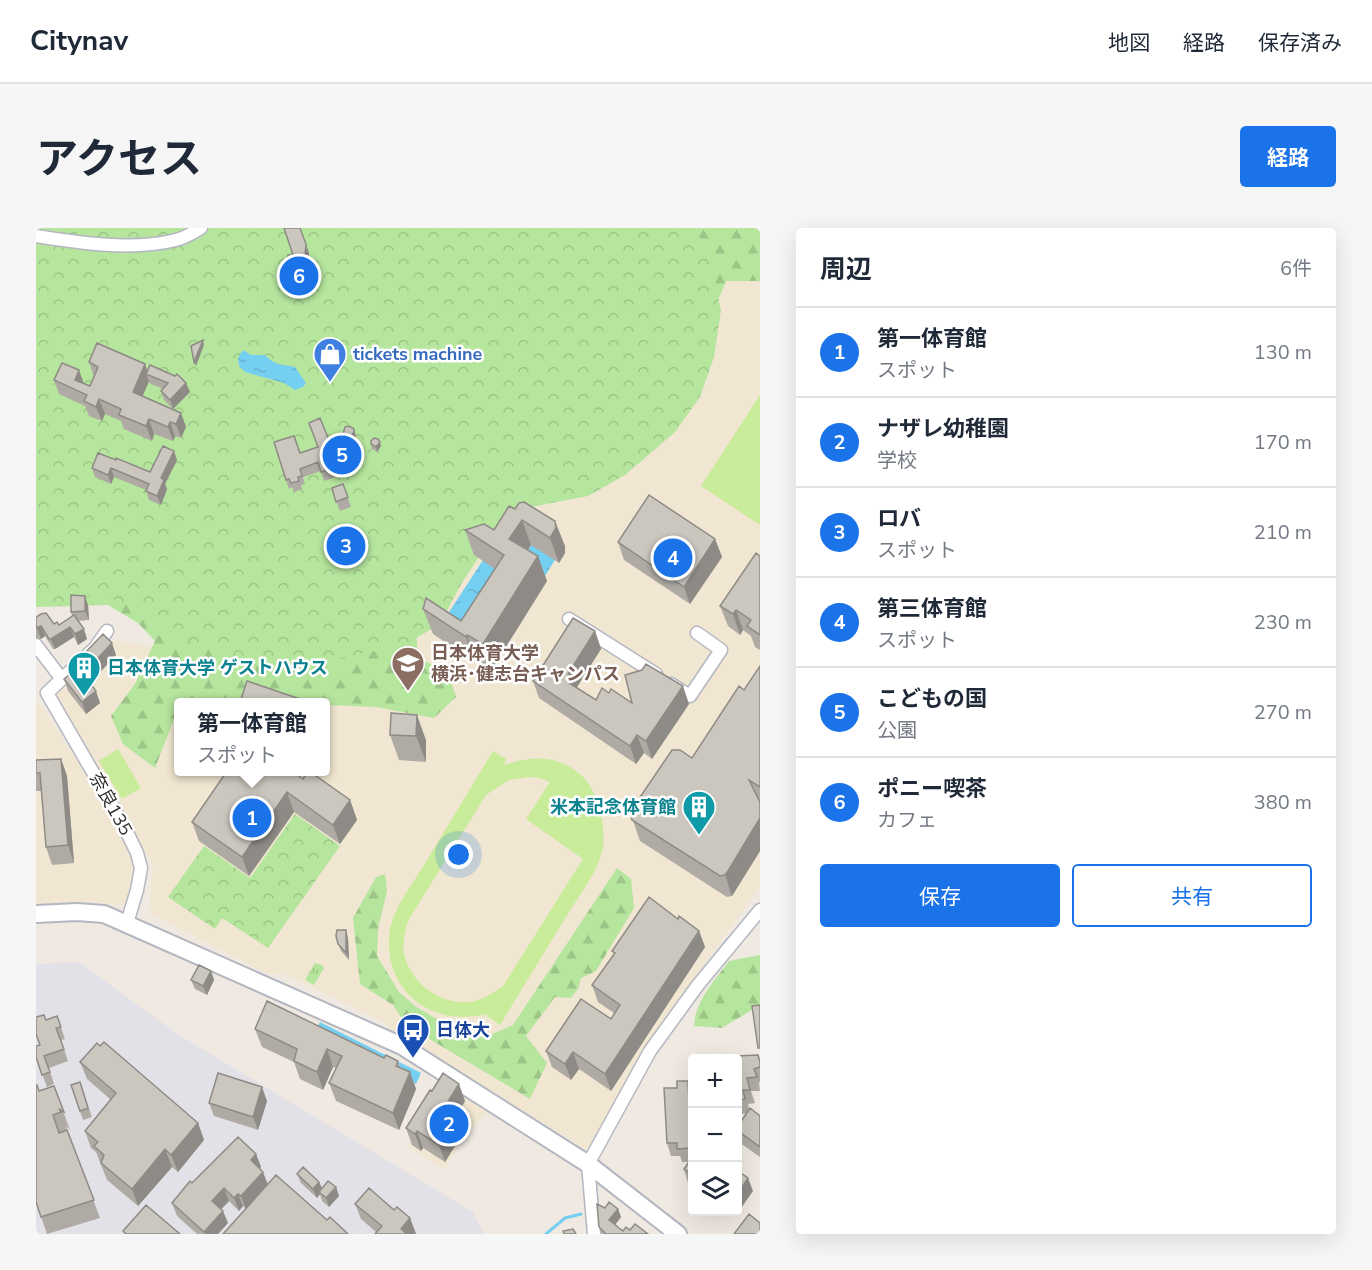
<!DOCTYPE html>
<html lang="ja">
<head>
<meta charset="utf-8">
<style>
	:root { --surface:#fff; --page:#f6f6f7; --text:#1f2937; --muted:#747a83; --line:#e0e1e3; --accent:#1a73e8 }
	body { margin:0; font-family:"Nunito Sans","Noto Sans JP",sans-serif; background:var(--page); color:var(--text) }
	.controls { position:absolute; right:18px; bottom:18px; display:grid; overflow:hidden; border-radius:6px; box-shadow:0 6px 24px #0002 }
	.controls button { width:54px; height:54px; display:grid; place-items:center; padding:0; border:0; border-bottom:2px solid var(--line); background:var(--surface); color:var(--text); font:30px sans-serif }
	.you { position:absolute; left:423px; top:627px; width:21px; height:21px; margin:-15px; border:4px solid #fff; border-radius:50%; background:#1a73e8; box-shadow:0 0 0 9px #1a73e833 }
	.badge { display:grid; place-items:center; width:39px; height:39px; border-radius:50%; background:var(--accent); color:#fff; font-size:20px; font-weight:700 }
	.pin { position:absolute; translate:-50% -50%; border:3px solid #fff; box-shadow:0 2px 6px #0006 }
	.popup { position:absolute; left:138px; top:470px; width:156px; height:78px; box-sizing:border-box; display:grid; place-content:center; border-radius:6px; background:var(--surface); filter:drop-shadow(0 2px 4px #0005); font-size:20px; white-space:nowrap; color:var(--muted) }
	.popup b { font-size:22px; color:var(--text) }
	.popup::after { content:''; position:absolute; left:50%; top:100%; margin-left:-12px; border:12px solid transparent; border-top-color:var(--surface) }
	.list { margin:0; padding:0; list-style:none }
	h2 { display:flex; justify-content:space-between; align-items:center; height:78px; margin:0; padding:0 24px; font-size:26px }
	h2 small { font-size:20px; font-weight:400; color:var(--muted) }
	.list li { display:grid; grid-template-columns:39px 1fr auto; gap:18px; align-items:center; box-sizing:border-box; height:90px; padding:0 24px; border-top:2px solid var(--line) }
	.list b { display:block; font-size:22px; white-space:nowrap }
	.list p { margin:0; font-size:20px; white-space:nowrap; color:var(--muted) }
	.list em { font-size:20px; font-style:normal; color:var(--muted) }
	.actions { display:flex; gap:12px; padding:18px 24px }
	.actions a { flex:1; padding:14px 0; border:2px solid var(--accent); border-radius:6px; text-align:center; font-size:21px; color:var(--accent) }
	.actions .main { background:var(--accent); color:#fff }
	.icon { flex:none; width:33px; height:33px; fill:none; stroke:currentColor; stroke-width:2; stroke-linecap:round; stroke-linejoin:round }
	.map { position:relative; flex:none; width:724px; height:1006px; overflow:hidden; border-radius:6px }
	header { display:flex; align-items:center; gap:36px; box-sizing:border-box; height:84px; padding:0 30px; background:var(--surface); border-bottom:2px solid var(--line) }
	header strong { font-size:28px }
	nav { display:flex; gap:33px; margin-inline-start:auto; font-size:21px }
	.intro { display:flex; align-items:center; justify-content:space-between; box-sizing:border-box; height:144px; padding:0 36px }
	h1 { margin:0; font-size:42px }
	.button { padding:15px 27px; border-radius:6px; background:var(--accent); color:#fff; font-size:21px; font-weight:700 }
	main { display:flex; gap:36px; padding:0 36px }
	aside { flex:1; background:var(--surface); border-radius:6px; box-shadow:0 6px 24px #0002 }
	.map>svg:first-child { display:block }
</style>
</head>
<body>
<header>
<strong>Citynav</strong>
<nav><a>地図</a><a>経路</a><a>保存済み</a></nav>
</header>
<div class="intro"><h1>アクセス</h1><a class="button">経路</a></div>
<main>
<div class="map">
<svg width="724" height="1006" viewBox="0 0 724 1006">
	<defs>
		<pattern id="grass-tufts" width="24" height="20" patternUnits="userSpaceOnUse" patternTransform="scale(1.5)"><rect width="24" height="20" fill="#b6e59e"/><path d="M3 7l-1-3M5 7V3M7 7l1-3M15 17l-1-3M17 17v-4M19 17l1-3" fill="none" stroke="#9dc588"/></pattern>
		<pattern id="forest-firs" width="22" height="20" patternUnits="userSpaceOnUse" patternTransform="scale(1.5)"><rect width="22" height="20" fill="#b6e59e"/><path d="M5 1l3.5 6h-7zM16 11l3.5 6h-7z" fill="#9dc588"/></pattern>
		<pattern id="park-crowns" width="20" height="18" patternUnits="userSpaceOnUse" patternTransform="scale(1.5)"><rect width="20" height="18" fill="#b6e59e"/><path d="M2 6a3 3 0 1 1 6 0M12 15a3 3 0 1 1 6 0" fill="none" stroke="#9dc588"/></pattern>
		<pattern id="water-ripples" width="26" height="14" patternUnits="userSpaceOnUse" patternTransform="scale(1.5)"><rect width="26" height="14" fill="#75cff0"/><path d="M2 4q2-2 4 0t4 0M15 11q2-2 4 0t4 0" fill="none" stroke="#66b2ce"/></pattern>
	</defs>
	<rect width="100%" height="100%" fill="#efe9e1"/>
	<!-- industrial -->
	<path fill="#e3e1e8" d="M 43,734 L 143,807 L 437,984 L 448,1006 L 0,1006 L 0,736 Z"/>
	<!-- education -->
	<path fill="#f0e6d1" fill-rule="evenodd" d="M 659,0 L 724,0 L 724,659 L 610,817 L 551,922 L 357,803 L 346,793 L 248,746 L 231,746 L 113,685 L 117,638 L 19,468 L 20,460 L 73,412 L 195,430 L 404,396 L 424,358 L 450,318 L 495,279 L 552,268 L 589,247 ZM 142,474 L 290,474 L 290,544 L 142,544 Z
		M 0,471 L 85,599 L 99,636 L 90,677 L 50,674 L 0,678 Z
		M 410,857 L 452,883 L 429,908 L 408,941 L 371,918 Z"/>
	<!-- grass -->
	<path fill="url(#grass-tufts)" d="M 279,735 L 286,737 L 288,740 L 278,757 L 269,752 Z"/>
	<!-- forest -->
	<path fill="url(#forest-firs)" d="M 269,0 L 724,0 L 724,53 L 690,53 L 672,97 L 493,272 L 380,399 L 382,430 L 412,444 L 420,469 L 398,490 L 340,479 L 290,477 L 290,474 L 269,474 L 225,467 L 202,474 L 142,474 L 142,481 L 119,540 L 87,516 L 75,488 L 99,456 L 119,413 L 102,395 L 72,377 L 0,379 L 0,284 Z
		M 581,640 L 595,651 L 598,680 L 560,743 L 545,750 L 542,761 L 535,770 L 519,769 L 490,808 L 511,835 L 494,871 L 370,797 L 357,777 L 324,756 L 317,690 L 340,649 L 349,646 L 351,663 L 342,701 L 341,728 L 363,764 L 379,778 L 412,798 L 440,806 L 456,806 L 477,797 Z
		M 724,727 L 724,777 L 686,800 L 658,798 C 659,773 679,752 693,733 Z"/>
	<!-- park -->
	<path fill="url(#park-crowns)" d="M 0,0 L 659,0 L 672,28 L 685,82 L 678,129 L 664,169 L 638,205 L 589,247 L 552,268 L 495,279 L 450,318 L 424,358 L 404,396 L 370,416 L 287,434 L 232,441 L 134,408 L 102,378 L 60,368 L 0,378 Z
		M 259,586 L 304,618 L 232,720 L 186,690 L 179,701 L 132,669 L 168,618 L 214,650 Z"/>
	<!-- pitch -->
	<path fill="#c9ec9a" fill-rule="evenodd" d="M 724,167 L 724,297 L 665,258 Z
		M 82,521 L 105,560 L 86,571 L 63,533 Z
		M 457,523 L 470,531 L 468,537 C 496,528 521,526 545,547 C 562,562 570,597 567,619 C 563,642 545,665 533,684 C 510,722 487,759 464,797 L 451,788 L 452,786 C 424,792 397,789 375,769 C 357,751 350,728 354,702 C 358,679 376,657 388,637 C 411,599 434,561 457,523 ZM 492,549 L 504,550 L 514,554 L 490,591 L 547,631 L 467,758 C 457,765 446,772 434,774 C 404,777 374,755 368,725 C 366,715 369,703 372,693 L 450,567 L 473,552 Z"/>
	<!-- water -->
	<path fill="url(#water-ripples)" d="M 207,122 L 215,127 L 229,127 C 239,138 246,136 259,139 L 270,155 L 267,159 L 259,162 L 248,155 L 209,144 L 203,138 L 202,130 Z
		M 500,310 L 524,324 L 507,351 L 483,336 Z
		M 447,332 L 477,352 L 434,418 L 404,398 Z
		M 284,794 L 385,845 L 380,856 L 279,805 Z"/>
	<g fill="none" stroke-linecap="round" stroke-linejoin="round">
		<!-- stream -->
		<path stroke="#75cff0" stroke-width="3" d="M 670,739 L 692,711
			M 510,1006 L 529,990 L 545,986"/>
		<!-- street casing -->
		<g stroke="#b4b7c1" stroke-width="15">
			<path id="street" d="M 0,8 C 45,15 95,23 140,12 C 149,10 157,5 165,0
				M 533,391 L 620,446
				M 71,403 L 59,420 L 11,465 L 88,598 L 101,625 L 105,640 L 101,662 L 91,695
				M 0,417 L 25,450
				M 635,456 L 654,468 L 685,422 L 661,405
				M 558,1006 L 552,936 L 614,823 L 662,757 L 724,682"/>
		</g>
		<!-- secondary casing -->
		<g stroke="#b4b7c1" stroke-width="20">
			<path id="secondary" d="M 0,686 L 41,684 L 68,686 L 366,818 L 552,936 L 642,1006"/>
		</g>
		<!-- street -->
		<use href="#street" stroke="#fff" stroke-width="12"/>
		<!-- secondary -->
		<use href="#secondary" stroke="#fff" stroke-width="16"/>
	</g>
	<!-- wall -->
	<path fill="#afaba4" d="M 264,0 L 273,25 L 271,61 L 254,59 L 251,50 Z
		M 53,134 L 109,136 L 111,143 L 154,164 L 137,181 L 128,172 L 125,163 L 127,161 L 113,155 L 113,153 L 106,169 L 145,185 L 150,199 L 145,210 L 139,208 L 137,213 L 118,206 L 116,213 L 88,201 L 85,193 L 69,186 L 66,193 L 53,188 L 49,178 L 23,166 L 18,152 L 48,156 L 54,158 L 58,149 Z
		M 319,205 L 320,209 L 317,213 L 311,214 L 307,206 Z
		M 335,216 L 345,218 L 341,224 L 336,221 Z
		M 297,222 L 309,227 L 312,235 L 303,240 L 306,247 L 288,253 L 285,243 L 267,249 L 269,256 L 265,257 L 266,261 L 258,264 L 256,259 L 253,261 L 250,252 L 264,225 Z
		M 62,225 L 114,244 L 141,232 L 129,256 L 131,261 L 125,277 L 113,272 L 110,262 L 78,249 L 75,256 L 59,249 L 56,240 Z
		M 307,256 L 315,279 L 304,283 L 296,260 Z
		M 473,278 L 529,318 L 529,325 L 523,335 L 495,317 L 492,322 L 511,353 L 456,441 L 440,432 L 439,434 L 397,406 L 387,381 L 425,393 L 459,341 L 438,327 L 429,302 L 458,302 Z
		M 313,308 L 316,321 L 306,323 L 303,314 Z
		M 679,311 L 686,329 L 654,376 L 588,332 L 582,314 Z
		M 724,328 L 724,422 L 719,419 L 715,408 L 707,402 L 704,407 L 692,398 L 684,378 Z
		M 52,377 L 53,392 L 42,393 L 51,411 L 42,417 L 38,409 L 19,421 L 17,421 L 9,408 L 5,411 L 0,410 L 0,389 L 18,396 L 23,397 L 36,388 L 35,384 Z
		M 559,403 L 565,421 L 541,459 L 542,461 L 560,472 L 573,465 L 596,475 L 653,476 L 616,531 L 608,525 L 600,536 L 503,470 L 497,453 Z
		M 80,427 L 54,455 L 64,475 L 50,486 L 32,463 L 28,451 L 49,434 L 46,428 Z
		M 724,438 L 724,623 L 696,668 L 691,669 L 604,613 L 594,584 L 656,530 L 708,462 Z
		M 355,485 L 390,512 L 390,534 L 363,532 L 354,507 Z
		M 25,531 L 31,548 L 38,635 L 16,637 L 10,619 L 6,563 L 0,563 L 0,532 Z
		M 267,551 L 314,572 L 321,592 L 304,616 L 258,584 L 213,648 L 163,613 L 156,594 Z
		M 642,691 L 663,703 L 669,719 L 575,863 L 543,841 L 535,852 L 516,839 L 510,823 L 575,791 L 578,785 L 562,774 L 556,757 L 578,726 L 576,723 Z
		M 300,708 L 312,710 L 313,732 L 305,723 Z
		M 175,743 L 178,752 L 171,767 L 159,761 L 155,752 Z
		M 21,788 L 29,811 L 25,812 L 32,833 L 13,840 L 18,856 L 11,859 L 0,829 L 10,792 Z
		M 219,801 L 362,833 L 364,840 L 374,844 L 380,861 L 363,902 L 300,873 L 293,855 L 300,840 L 297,839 L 287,862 L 264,851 L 258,834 L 226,819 Z
		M 722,827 L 724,832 L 724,854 L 723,854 L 724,863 L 715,863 L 719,875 L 712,876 L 713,881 L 724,888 L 724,929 L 704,915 L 702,908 L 702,898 L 711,885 L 702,887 L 702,842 Z
		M 44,834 L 162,895 L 168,912 L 142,944 L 136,939 L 102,978 L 71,952 L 60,924 L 55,920 L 49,903 L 75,872 L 51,851 Z
		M 652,853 L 657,866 L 657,957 L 652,955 L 648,941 L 653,934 L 646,934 L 644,928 L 635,928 L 631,915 L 641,860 Z
		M 44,854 L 56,889 L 47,892 L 35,857 Z
		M 18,858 L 34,902 L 30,898 L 31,902 L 64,990 L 11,1006 L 0,974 L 3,863 Z
		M 231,873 L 222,902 L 178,888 L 173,875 Z
		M 429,873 L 418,891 L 425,908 L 409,934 L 387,920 L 385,923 L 376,917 L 370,900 Z
		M 220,926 L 225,939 L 224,940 L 232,956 L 312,1006 L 210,981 L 207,978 L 203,983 L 193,973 L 185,981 L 192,995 L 182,1006 L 161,1006 L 141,988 L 136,975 L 156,955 Z
		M 261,946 L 283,954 L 286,960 L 300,959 L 303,968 L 293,979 L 286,973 L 284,966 L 281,970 L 265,955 Z
		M 319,976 L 358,982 L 374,990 L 380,1006 L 339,1006 L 340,1004 L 325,991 Z
		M 582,981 L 585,989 L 579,997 L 587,1003 L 594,1002 L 612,1006 L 566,1006 L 563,999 Z"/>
	<!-- shaded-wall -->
	<path fill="#8e8b86" d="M 264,0 L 273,25 L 271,61 L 267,52 Z
		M 167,112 L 168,117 L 160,138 L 158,134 Z
		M 109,136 L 113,147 L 110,146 L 113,153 L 102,179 L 97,164 Z
		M 43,142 L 48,156 L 39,152 Z
		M 150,155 L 154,164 L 137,181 L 134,172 Z
		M 63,171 L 69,186 L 66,193 L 60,179 Z
		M 145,185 L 150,199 L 145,210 L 140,196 Z
		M 113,191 L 118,206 L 116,213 L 110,198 Z
		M 134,194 L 139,208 L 137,213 L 132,199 Z
		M 318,201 L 320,209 L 317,213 L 315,209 Z
		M 344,214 L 345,218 L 341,224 L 340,219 Z
		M 138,223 L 141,232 L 129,256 L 131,261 L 125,277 L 121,268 L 125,250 Z
		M 75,240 L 78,249 L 75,256 L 72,247 Z
		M 486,292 L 495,317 L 483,336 L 473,311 Z
		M 519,293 L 529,318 L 529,325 L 523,335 L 514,310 Z
		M 310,299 L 313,308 L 316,321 L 312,312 Z
		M 679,311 L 686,329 L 654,376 L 648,359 Z
		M 502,328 L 511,353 L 456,441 L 447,416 Z
		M 49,368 L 52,377 L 53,392 L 49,383 Z
		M 700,382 L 707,402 L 704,407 L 697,386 Z
		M 5,398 L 9,408 L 5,411 L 1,400 Z
		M 34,399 L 38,409 L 19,421 L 15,411 Z
		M 48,401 L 51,411 L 42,417 L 39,406 Z
		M 559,403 L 565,421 L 541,459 L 544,467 L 533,455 L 532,446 Z
		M 431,407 L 440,432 L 439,434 L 430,409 Z
		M 76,415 L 80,427 L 51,458 L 47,446 Z
		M 647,458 L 653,476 L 616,531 L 610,513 Z
		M 60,463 L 64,475 L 50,486 L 46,474 Z
		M 381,487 L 390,512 L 390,534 L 380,508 Z
		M 601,507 L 608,525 L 600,536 L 594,518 Z
		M 25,531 L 31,548 L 38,635 L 32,617 Z
		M 251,564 L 258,584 L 213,648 L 206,629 Z
		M 314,572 L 321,592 L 304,616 L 297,597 Z
		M 724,590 L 724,623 L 696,668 L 689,647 Z
		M 310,702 L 312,710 L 313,732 L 310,725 Z
		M 663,703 L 669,719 L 575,863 L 569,846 Z
		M 175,743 L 178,752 L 171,767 L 167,758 Z
		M 291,821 L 297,839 L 287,862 L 281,844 Z
		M 537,824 L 543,841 L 535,852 L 529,836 Z
		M 374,844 L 380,861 L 363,902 L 357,885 Z
		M 652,853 L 657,866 L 657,925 L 655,920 Z
		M 423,856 L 429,873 L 413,900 L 406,883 Z
		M 226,859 L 231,873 L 222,902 L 217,889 Z
		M 419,891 L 425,908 L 409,934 L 403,917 Z
		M 162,895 L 168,912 L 142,944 L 135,927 Z
		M 381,903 L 387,920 L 385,923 L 379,906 Z
		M 129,921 L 136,939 L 102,978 L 96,961 Z
		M 220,926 L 225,939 L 219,945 L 215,932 Z
		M 227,944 L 232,957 L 210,981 L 205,968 Z
		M 712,950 L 717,963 L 703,983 L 702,979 L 702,965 Z
		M 283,954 L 287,963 L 283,964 L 284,966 L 281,970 L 277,961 Z
		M 300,959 L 303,968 L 293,979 L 290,970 Z
		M 188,960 L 193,973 L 181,986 L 176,973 Z
		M 202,966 L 207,978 L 203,983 L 198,970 Z
		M 582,981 L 585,989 L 576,1001 L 573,992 Z
		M 187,983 L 192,995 L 182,1006 L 169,1006 L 168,1004 Z
		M 374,990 L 380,1006 L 367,1006 L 365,1001 Z"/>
	<!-- building -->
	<path fill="#cbc7bf" stroke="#8e8b86" stroke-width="1.5" d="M 248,0 L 264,0 L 270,16 L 267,52 L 251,50 L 252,27 L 257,27 Z
		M 167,112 L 158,134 L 155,118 Z
		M 61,115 L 109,136 L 97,164 L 145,185 L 140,196 L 134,194 L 132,199 L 113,191 L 110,198 L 83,187 L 85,181 L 63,171 L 60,179 L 48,173 L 51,167 L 18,152 L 26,135 L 43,142 L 39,152 L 54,158 L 62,139 L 53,134 Z
		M 114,137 L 139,148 L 141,146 L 150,155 L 134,172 L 125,163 L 132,155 L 110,146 Z
		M 284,190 L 297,222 L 303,217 L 309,227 L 300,232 L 303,239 L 285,244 L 282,234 L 264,241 L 266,248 L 262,249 L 263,253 L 255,255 L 253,251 L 250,252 L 238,214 L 258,208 L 264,225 L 282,219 L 273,195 Z
		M 313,198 L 318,201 L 318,204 L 315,209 L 310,209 L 307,206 L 309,199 Z
		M 338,210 L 342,211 L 344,214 L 340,219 L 335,216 L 335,213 Z
		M 127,218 L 138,223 L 125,250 L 128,252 L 121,268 L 110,263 L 113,256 L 75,240 L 72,247 L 56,240 L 62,225 L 80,232 L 80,230 L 114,244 Z
		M 307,256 L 312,269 L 300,274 L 296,260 Z
		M 613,267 L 679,311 L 648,359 L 582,314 Z
		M 488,274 L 519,293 L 520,300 L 514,310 L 486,292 L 473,311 L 502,328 L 447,416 L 431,407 L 430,409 L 387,381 L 390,370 L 425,393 L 468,327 L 429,302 L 448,296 L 458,302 L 473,278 L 479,281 L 483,275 Z
		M 310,299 L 312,312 L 303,314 L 301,301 Z
		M 720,325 L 724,328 L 724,407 L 711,398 L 715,392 L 700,382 L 697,386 L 684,378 Z
		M 35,367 L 49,368 L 49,383 L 35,384 Z
		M 10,385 L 18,396 L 21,394 L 23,397 L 38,387 L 48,401 L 39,406 L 34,399 L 15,411 L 13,411 L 5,398 L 0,400 L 0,389 L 5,386 Z
		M 537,390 L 559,403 L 532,446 L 537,449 L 533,455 L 560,472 L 566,460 L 573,465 L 575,461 L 596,475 L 589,447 L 606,442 L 610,436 L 647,458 L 610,513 L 601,507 L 594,518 L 497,453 Z
		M 67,406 L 76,415 L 47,446 L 60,463 L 46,474 L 28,451 L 51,432 L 46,428 Z
		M 724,438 L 724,559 L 713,552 L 724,574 L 724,590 L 692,643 L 689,647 L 684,648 L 596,592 L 594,584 L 636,522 L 644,522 L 656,530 L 703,458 L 708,462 Z
		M 211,453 L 264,471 L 263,474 L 204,474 Z
		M 355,485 L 381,487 L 380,508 L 354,507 Z
		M 25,531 L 32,617 L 10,619 L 4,545 L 0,545 L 0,532 Z
		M 191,543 L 256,543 L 267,551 L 272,543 L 273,543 L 314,572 L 297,597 L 251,564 L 206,629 L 156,594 Z
		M 613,669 L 642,691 L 643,688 L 663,703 L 569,846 L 537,824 L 529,836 L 510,823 L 545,771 L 575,791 L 584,777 L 556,757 L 579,725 L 576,723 Z
		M 301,702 L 310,702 L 310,725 L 302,716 L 300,708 Z
		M 163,737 L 175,743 L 167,758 L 155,752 Z
		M 231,773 L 348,830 L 350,827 L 362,833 L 360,838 L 374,844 L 357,885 L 293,855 L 306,828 L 291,821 L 281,844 L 258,833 L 261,821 L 219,801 Z
		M 724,777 L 724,820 L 722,820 L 716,778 Z
		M 8,787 L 10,792 L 21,788 L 25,799 L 20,800 L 28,821 L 8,828 L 14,844 L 6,847 L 0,829 L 0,818 L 4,817 L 0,806 L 0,789 Z
		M 68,814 L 162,895 L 135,927 L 129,921 L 96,961 L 65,935 L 68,927 L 58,918 L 62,914 L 49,903 L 80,865 L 44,834 L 61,815 L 64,818 Z
		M 722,827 L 724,834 L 724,839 L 718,841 L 721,849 L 711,850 L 714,862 L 707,862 L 709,871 L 702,872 L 702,842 L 704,841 L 701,828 Z
		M 182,845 L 226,859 L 217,889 L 173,875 Z
		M 407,845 L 423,856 L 406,883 L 419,891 L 403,917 L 381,903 L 379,906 L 370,900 L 394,862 L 396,863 Z
		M 641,853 L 652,853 L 655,920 L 641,921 L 641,915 L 631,915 L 628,860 L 641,860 Z
		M 44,854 L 52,880 L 44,883 L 35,857 Z
		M 0,857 L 1,857 L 3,863 L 18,858 L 28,884 L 23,881 L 25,884 L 17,887 L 23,905 L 31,902 L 58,972 L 5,989 L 0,974 Z
		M 714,880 L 724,888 L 724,919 L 702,903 L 702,898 Z
		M 202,909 L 220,926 L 215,932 L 227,944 L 205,968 L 202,966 L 198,970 L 188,960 L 176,973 L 187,983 L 168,1004 L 136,975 L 154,953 L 156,955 Z
		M 657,928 L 657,947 L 648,941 Z
		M 267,939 L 283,954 L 277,961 L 261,946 Z
		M 702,943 L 712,950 L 702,965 Z
		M 240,947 L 291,992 L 294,989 L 312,1006 L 187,1006 Z
		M 292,953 L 300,959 L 290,970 L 283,964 Z
		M 333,960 L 358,982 L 361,979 L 374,990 L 365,1001 L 371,1006 L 339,1006 L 346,998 L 319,976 Z
		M 573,974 L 582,981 L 573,992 L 587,1003 L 590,999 L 594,1002 L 599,996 L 612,1006 L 570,1006 L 563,999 L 561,976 L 569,980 Z
		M 110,977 L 144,1006 L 90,1006 L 87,1003 Z
		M 713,986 L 724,995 L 724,1006 L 698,1006 Z
		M 537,1001 L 540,1006 L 528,1006 L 527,1003 Z"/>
	<!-- icons -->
	<defs>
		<g id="shop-pin" transform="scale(1.725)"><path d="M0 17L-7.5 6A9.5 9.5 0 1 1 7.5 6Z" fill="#3f7fe0" stroke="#fff"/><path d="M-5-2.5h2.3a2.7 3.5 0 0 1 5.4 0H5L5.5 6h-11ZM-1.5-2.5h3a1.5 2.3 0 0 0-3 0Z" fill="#fff"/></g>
		<g id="university-pin" transform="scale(1.725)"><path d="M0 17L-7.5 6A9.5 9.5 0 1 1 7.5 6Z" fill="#8d6e63" stroke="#fff"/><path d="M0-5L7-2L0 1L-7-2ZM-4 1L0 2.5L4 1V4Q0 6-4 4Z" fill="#fff"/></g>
		<g id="building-pin" transform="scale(1.725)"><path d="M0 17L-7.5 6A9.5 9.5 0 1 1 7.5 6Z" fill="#0f9aa8" stroke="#fff"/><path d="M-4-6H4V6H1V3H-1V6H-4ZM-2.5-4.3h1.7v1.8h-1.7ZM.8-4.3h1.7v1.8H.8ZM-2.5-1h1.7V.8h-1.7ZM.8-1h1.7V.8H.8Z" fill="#fff"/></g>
		<g id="bus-pin" transform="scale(1.725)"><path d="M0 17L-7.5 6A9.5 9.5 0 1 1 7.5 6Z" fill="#1a4fb4" stroke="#fff"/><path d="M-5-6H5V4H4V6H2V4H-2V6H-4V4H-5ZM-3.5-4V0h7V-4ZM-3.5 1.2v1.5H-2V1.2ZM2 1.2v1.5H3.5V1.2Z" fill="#fff"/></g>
	</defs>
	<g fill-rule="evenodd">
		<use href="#shop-pin" x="294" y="126"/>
		<use href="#university-pin" x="372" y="435"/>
		<use href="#building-pin" x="48" y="440"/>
		<use href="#building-pin" x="663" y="579"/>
		<use href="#bus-pin" x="377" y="802"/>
	</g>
	<g text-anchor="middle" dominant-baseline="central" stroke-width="5" stroke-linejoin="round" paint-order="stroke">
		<!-- shop labels -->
		<g font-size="18" font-weight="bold" fill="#366cbe" stroke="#fff" text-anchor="start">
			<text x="317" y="126">tickets machine</text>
		</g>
		<!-- education labels -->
		<g font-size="18" font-weight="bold" fill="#785e54" stroke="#fff" text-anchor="start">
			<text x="395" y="425">日本体育大学<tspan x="395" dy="21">横浜･健志台キャンパス</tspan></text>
		</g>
		<!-- culture labels -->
		<g font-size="18" font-weight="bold" fill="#0d838f" stroke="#fff" text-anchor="start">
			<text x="71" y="440">日本体育大学 ゲストハウス</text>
			<text x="640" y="579" text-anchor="end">米本記念体育館</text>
		</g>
		<!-- street labels -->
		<g font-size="18" fill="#2e2e2e" stroke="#fff">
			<text transform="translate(75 576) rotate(61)">奈良135</text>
		</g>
		<!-- transit labels -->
		<g font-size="18" font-weight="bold" fill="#164399" stroke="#fff" text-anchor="start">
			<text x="400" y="802">日体大</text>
		</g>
	</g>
</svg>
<div class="controls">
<button>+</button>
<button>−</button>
<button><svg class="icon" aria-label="layers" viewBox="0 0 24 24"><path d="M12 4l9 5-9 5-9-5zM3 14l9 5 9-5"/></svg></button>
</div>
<div class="you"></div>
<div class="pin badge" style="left:216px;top:590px">1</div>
<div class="popup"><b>第一体育館</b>スポット</div>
<div class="pin badge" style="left:413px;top:896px">2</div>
<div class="pin badge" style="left:310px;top:318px">3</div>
<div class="pin badge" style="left:637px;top:330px">4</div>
<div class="pin badge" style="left:306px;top:227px">5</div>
<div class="pin badge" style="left:263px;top:48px">6</div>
</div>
<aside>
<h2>周辺<small>6件</small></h2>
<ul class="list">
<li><span class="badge">1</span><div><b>第一体育館</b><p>スポット</p></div><em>130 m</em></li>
<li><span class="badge">2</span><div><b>ナザレ幼稚園</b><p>学校</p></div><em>170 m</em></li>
<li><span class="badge">3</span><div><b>ロバ</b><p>スポット</p></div><em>210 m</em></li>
<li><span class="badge">4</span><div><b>第三体育館</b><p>スポット</p></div><em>230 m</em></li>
<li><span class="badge">5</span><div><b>こどもの国</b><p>公園</p></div><em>270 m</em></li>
<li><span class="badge">6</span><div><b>ポニー喫茶</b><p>カフェ</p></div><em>380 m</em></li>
</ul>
<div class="actions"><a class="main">保存</a><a>共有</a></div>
</aside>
</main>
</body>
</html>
